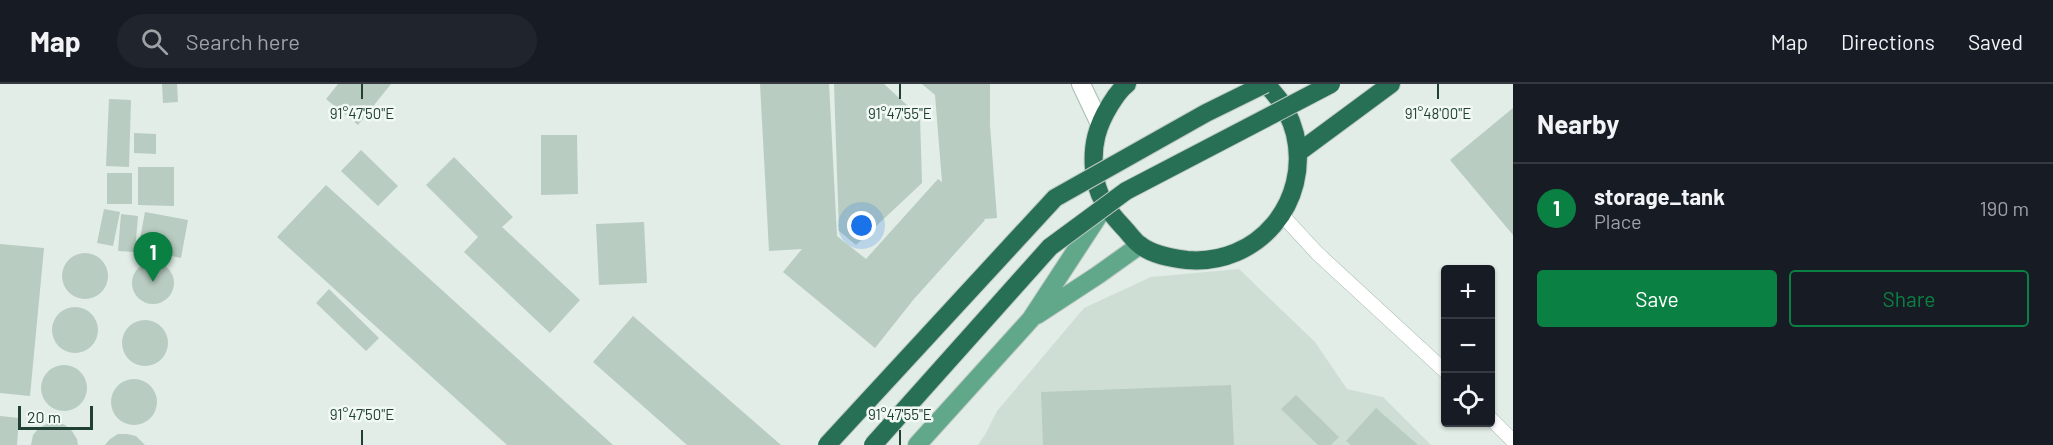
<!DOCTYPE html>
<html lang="en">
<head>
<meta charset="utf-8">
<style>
	:root { --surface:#171b24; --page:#20242c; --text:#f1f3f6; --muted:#9ea1a6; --line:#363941; --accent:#0b8043 }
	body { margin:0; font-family:Barlow,sans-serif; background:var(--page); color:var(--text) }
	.controls { position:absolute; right:18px; bottom:18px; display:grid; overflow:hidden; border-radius:6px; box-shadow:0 2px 4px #0004 }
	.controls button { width:54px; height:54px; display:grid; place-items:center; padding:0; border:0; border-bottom:2px solid var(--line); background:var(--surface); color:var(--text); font:30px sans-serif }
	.scale { position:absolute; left:18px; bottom:15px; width:75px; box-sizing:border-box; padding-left:6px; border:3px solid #1f4032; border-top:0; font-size:16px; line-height:21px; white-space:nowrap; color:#1f4032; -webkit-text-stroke:4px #f2f9f5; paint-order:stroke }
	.you { position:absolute; left:862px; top:142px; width:21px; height:21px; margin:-15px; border:4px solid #fff; border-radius:50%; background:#1a73e8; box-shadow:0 0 0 9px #1a73e833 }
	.badge { display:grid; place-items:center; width:39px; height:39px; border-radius:50%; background:var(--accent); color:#fff; font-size:20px; font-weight:700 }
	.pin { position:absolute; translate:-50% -50px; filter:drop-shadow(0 2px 3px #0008) }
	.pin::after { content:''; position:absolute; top:32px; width:21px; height:18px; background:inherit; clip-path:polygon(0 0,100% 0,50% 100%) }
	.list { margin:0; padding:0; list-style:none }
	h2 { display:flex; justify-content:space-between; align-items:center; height:78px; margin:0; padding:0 24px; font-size:26px }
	h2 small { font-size:20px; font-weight:400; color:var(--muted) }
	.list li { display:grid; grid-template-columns:39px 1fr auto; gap:18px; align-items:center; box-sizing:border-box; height:90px; padding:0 24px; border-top:2px solid var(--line) }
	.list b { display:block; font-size:22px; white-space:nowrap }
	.list p { margin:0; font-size:20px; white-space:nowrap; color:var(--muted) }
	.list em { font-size:20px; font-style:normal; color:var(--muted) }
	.actions { display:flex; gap:12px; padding:18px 24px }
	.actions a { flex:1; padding:14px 0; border:2px solid var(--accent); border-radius:6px; text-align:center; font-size:21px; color:var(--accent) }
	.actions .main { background:var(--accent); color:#fff }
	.icon { flex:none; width:33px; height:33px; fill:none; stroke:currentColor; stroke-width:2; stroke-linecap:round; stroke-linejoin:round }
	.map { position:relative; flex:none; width:1513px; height:361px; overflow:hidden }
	header { display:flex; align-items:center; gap:36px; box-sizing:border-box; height:84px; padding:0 30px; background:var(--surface); border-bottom:2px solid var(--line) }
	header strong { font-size:28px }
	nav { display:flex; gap:33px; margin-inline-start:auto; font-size:21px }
	.search { width:420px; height:54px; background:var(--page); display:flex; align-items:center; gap:15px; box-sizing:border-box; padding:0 21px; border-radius:33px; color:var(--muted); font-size:22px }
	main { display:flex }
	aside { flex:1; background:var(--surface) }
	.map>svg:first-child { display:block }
</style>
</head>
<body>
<header>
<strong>Map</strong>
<div class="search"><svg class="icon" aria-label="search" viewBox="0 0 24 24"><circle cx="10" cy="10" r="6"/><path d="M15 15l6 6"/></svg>Search here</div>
<nav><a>Map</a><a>Directions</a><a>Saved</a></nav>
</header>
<main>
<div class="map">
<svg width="1513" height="361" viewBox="0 0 1513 361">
	<rect width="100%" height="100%" fill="#e1ede6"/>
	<!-- built -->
	<path fill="#cfded5" d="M 1239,185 L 1315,258 L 1347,305 L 1383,313 L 1431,361 L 978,361 L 986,349 L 997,327 L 1084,224 L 1151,193 Z"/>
	<!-- building -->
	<path fill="#b9ccc1" d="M 162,0 L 177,0 L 178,18 L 163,19 Z
		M 338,0 L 391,0 L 358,41 L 326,15 Z
		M 760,0 L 829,0 L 837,152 L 866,175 L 938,95 L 942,98 L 935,11 L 922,0 L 990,0 L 990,41 L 997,134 L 984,135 L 985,136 L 914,215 L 875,264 L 783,188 L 802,165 L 769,167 Z
		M 834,0 L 884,0 L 920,33 L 922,99 L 856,161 L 839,147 Z
		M 109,15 L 131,16 L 129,83 L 106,82 Z
		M 1513,24 L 1513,151 L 1450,76 Z
		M 134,49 L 156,50 L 156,70 L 134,69 Z
		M 541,51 L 577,51 L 578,110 L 541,111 Z
		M 361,66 L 398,102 L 378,122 L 341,87 Z
		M 454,73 L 513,133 L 502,143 L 580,216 L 550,249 L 464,168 L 478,153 L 426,101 Z
		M 138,83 L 174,83 L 174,122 L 138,121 Z
		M 107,89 L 132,89 L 132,120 L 107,120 Z
		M 326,101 L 613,361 L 507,361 L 277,153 Z
		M 104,125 L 120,128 L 113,162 L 97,159 Z
		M 145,128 L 188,136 L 181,174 L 138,165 Z
		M 121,130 L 138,132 L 135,168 L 118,167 Z
		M 644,138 L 647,199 L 599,201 L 596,140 Z
		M 0,160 L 44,164 L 30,312 L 0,309 Z
		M62 192a23 23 0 1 1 46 0a23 23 0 1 1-46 0Z
		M132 199a21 21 0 1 1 42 0a21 21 0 1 1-42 0Z
		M 329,205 L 379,254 L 366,267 L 316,219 Z
		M52 246a23 23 0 1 1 46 0a23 23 0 1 1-46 0Z
		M 633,232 L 781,361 L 687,361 L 593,278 Z
		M122 259a23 23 0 1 1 46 0a23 23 0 1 1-46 0Z
		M41 304a23 23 0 1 1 46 0a23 23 0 1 1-46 0Z
		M111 318a23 23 0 1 1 46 0a23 23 0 1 1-46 0Z
		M 1231,301 L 1234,361 L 1043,361 L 1041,308 Z
		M 1296,311 L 1339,353 L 1331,361 L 1318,361 L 1281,325 Z
		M 1376,324 L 1418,361 L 1351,361 L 1346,357 Z
		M 0,332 L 19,334 L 17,361 L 0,361 Z
		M 57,338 L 65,341 L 72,347 L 77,355 L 78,361 L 31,361 L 33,351 L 39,344 L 47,340 Z
		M 118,350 L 127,350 L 136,352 L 145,361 L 105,361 L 110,355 Z"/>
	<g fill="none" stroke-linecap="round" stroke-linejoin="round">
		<!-- lane casing -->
		<g stroke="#a3b6ac" stroke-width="15">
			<path id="lane" d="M 1282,131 L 1317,169 L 1446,288
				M 1490,334 L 1513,357"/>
		</g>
		<!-- secondary casing -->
		<g stroke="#a1beaf" stroke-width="20">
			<path id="secondary" d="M 1081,0 L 1099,38"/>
		</g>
		<!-- primary casing -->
		<g stroke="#c0cac6" stroke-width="20">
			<path id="primary" d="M 1037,231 L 1098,191 L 1140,161
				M 917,361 L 1031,235 L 1103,125"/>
		</g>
		<!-- highway casing -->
		<g stroke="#c0cac6" stroke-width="20">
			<path id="highway" d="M 1127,0 C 1119,6 1115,13 1110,21 C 1097,42 1092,61 1094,85 C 1096,111 1107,126 1124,144 C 1129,149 1134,157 1140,161 C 1152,171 1171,174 1187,176 C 1258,182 1311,118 1295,50 C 1290,31 1280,13 1265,0
				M 1299,68 L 1391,0"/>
		</g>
		<!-- lane -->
		<use href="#lane" stroke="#fff" stroke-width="14"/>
		<!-- secondary -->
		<use href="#secondary" stroke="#fff" stroke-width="18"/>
		<!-- primary -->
		<use href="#primary" stroke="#61a88a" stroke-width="18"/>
		<!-- highway -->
		<use href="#highway" stroke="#287055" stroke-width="18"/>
		<!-- highway-bridge casing -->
		<g stroke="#c0cac6" stroke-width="20" stroke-linecap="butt">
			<path id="highway-bridge" d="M 827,361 L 1055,114 L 1206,29 L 1265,0
				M 873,361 L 1050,163 L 1126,107 L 1331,0"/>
		</g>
		<!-- highway-bridge -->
		<use href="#highway-bridge" stroke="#287055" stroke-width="18"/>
	</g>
	<!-- ticks -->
	<path fill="none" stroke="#1f4032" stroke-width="2" d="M 362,0 L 362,15M 900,0 L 900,15M 1438,0 L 1438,15M 362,346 L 362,361M 900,346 L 900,361"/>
	<g font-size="15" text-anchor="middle" fill="#1f4032" stroke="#f2f9f5" stroke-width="5" stroke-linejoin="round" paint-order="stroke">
		<text x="362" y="35">91°47'50"E</text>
		<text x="900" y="35">91°47'55"E</text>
		<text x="1438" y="35">91°48'00"E</text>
		<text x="362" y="336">91°47'50"E</text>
		<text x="900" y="336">91°47'55"E</text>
	</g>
</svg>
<div class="controls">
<button>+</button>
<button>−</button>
<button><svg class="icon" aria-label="locate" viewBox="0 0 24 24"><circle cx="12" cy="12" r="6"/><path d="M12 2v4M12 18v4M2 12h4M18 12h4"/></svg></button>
</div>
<div class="scale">20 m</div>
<div class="you"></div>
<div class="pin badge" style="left:153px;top:198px">1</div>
</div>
<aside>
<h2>Nearby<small></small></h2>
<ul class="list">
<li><span class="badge">1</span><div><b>storage_tank</b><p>Place</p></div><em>190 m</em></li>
</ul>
<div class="actions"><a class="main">Save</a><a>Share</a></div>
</aside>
</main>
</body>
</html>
